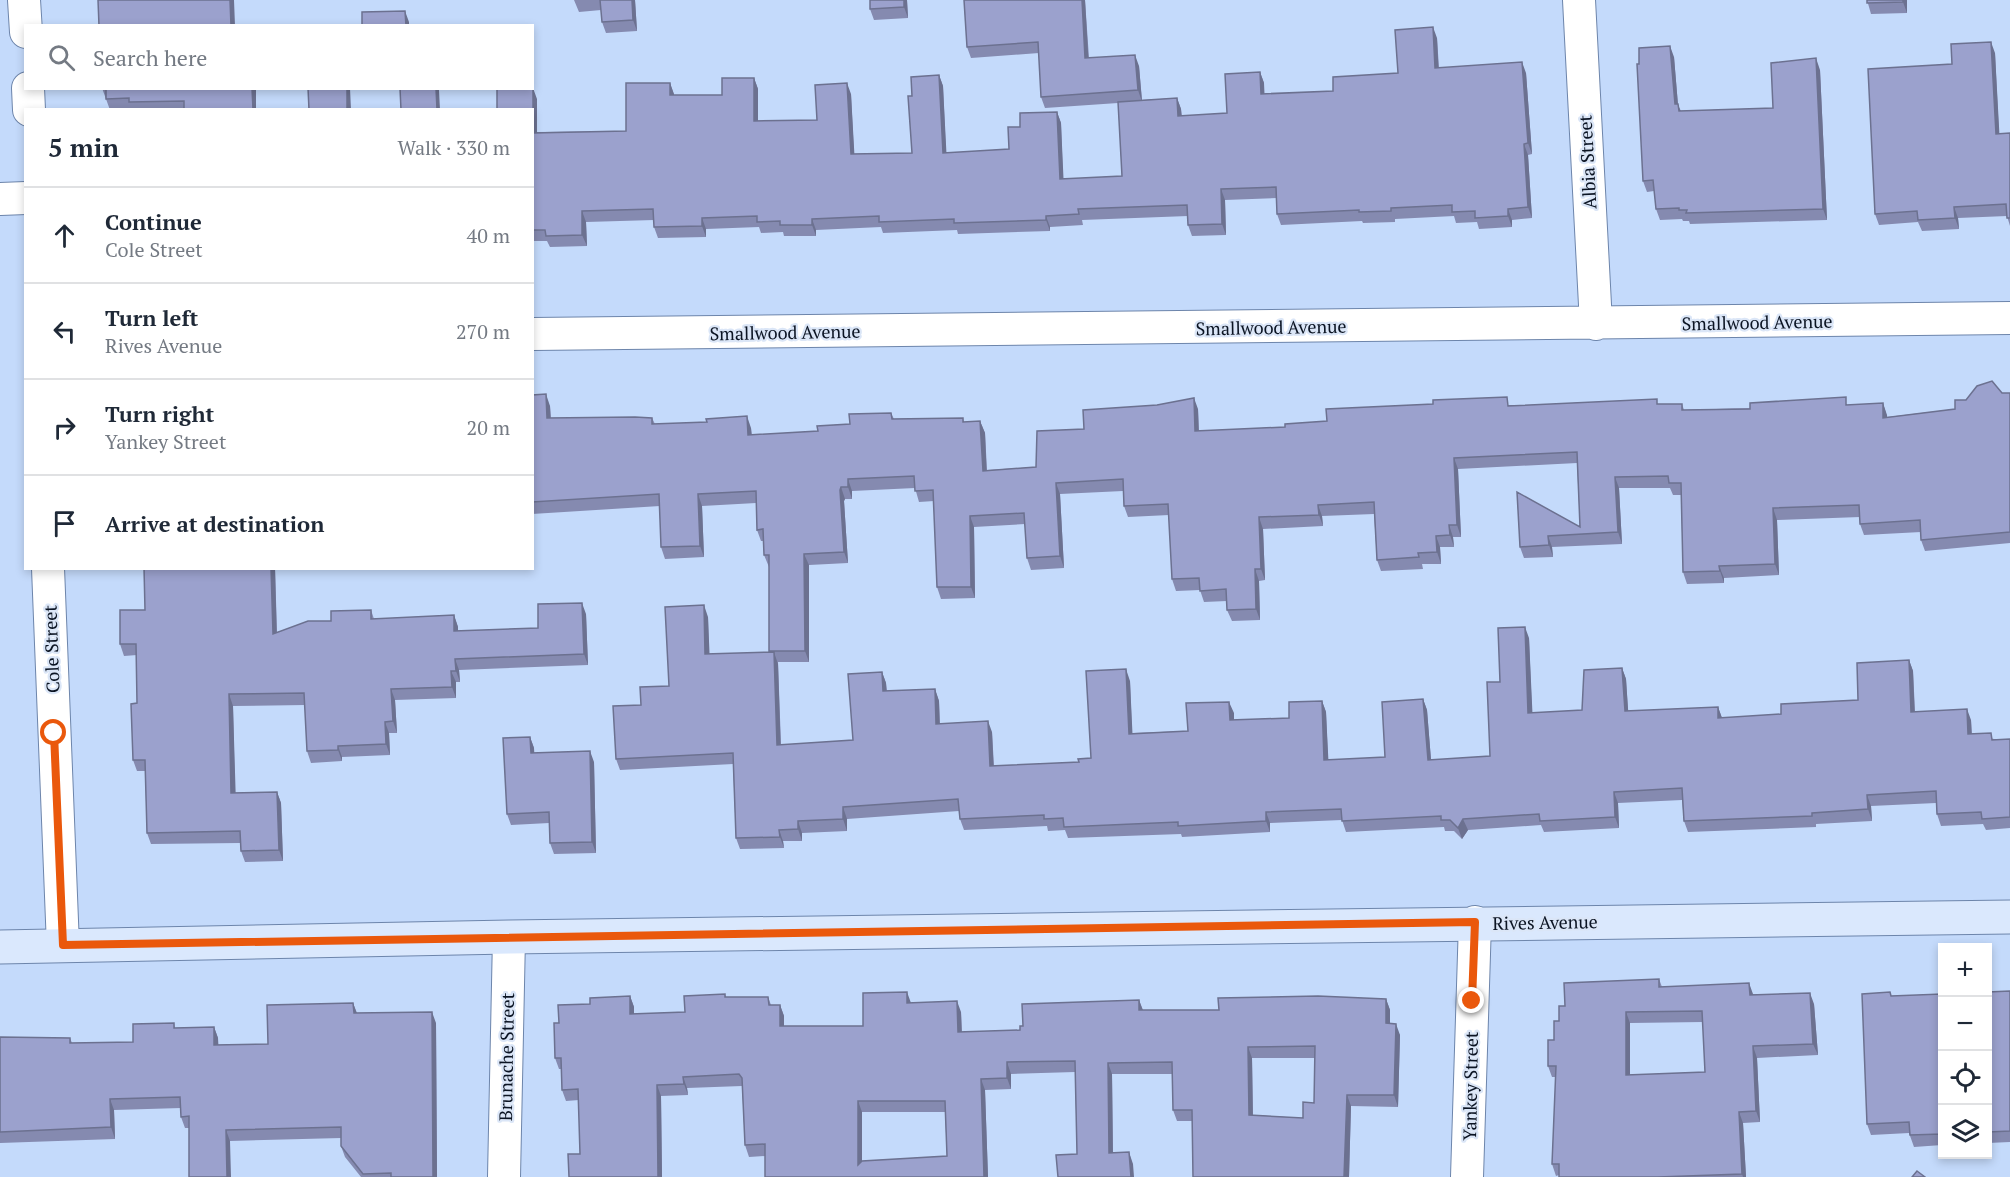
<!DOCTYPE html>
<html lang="en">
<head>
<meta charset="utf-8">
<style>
	:root { --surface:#fff; --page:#f6f6f7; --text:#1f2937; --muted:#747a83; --line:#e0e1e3 }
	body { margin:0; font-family:"PT Serif",serif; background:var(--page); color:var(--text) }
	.controls { position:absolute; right:18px; bottom:18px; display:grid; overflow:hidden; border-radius:0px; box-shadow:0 3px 9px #0003 }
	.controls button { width:54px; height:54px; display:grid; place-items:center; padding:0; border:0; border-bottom:2px solid var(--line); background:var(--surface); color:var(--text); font:30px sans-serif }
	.stop { position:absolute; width:18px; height:18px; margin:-14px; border:4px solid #ea580c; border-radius:50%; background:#fff }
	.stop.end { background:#ea580c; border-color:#fff; box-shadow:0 2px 6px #0008 }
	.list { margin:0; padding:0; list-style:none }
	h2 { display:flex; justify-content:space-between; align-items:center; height:78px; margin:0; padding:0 24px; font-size:26px }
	h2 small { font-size:20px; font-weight:400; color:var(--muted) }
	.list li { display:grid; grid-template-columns:39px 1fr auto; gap:18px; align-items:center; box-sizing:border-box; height:96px; padding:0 24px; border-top:2px solid var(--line) }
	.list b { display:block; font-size:22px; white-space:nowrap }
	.list p { margin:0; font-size:20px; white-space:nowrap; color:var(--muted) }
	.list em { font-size:20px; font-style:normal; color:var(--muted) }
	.icon { flex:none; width:33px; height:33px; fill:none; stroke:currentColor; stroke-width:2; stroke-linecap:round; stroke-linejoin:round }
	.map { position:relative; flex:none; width:2010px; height:1177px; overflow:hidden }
	.search { position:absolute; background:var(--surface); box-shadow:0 3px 9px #0003; left:24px; top:24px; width:510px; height:66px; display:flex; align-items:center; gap:15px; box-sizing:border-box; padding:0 21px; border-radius:0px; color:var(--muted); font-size:22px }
	.panel { position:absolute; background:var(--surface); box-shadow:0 3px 9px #0003; left:24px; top:108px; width:510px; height:462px; border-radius:0px }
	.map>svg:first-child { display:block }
</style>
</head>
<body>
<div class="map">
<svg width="2010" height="1177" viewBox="0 0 2010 1177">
	<rect width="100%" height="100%" fill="#c4dafb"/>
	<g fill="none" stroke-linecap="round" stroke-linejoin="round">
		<!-- street casing -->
		<g stroke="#6d85ab" stroke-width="34">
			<path id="street" d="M 24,0 L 26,32
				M 1579,0 L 1596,324
				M 28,88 L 29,110
				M 0,199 L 26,198
				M 532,334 L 2010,318
				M 48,568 L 63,946
				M 504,1177 L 509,937
				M 1467,1177 L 1475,922"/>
		</g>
		<!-- secondary casing -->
		<g stroke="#6d85ab" stroke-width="35">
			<path id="secondary" d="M 0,947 L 509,937 L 2010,917"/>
		</g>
		<!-- street -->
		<use href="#street" stroke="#fff" stroke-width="32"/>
		<!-- secondary -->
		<use href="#secondary" stroke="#dae8fd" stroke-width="33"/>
	</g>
	<!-- wall -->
	<path fill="#858ab0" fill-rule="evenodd" d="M 574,0 L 635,0 L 637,31 L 606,33 L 602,22 L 601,10 L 579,12 Z
		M 907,0 L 908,18 L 874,20 L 870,9 Z
		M 964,0 L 1085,0 L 1089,58 L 1139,66 L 1142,100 L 1177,98 L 1181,109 L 1182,116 L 1227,113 L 1260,72 L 1264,83 L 1264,94 L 1333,91 L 1398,73 L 1437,38 L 1439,68 L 1526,73 L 1532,154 L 1528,155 L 1532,218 L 1512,220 L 1512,227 L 1479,229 L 1477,222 L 1456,223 L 1454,216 L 1395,219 L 1395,222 L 1363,223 L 1362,221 L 1281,225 L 1277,214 L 1277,198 L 1225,200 L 1226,235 L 1192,236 L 1188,225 L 1188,216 L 1082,220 L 1083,225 L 1050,227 L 1050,231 L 958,234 L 957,230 L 883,233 L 881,227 L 816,230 L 816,236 L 784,236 L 783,232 L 761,233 L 759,227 L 706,229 L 706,237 L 658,238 L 654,227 L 654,220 L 586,222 L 587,246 L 550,247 L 547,241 L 532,241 L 532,110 L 537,99 L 537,132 L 626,131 L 670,83 L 674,95 L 722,95 L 754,78 L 758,89 L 758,121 L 817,120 L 851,94 L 854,154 L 912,153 L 912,96 L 939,75 L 943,86 L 946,153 L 1009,149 L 1020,127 L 1057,112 L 1061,123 L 1063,179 L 1122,176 L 1118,103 L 1045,108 L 1041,97 L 1039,53 L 971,58 L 967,47 Z
		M 1867,0 L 1907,0 L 1907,13 L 1871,14 Z
		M 1995,53 L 1999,134 L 2010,133 L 2010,226 L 2007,216 L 1958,218 L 1959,229 L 1922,231 L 1918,222 L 1879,225 L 1875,214 L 1952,64 Z
		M 1674,57 L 1678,105 L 1681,111 L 1773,108 L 1820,70 L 1827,220 L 1690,224 L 1689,221 L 1683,221 L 1682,219 L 1660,220 L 1656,209 L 1654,191 L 1647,192 L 1643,181 Z
		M 102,88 L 256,88 L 256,110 L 110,110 Z
		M 2002,393 L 2010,393 L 2010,543 L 1925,551 L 1921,540 L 1921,532 L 1864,535 L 1860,524 L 1860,517 L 1777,520 L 1779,575 L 1724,578 L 1724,583 L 1687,584 L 1683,572 L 1681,495 L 1673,495 L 1670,488 L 1619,488 L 1622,544 L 1552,547 L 1553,557 L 1524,558 L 1520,547 L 1517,492 L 1580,527 L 1577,463 L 1458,469 L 1461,537 L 1453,537 L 1454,547 L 1440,547 L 1441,564 L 1422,564 L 1423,569 L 1381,571 L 1377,560 L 1374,514 L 1322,516 L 1323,526 L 1263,529 L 1265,580 L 1259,581 L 1260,620 L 1232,621 L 1227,610 L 1227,601 L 1204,602 L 1200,590 L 1176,591 L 1172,579 L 1169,515 L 1128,517 L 1124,506 L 1123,491 L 1060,494 L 1064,568 L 1031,570 L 1027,558 L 1025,524 L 974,527 L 975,598 L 941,599 L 937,587 L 934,501 L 919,502 L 915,488 L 852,491 L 852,499 L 845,499 L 844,501 L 848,563 L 809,565 L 809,662 L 778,662 L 781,745 L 853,740 L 882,672 L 886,683 L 887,691 L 935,689 L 939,701 L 940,724 L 992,732 L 994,766 L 1079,762 L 1091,758 L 1130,681 L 1132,733 L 1188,731 L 1234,713 L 1234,720 L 1289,718 L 1322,701 L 1326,712 L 1328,760 L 1385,757 L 1423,699 L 1427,710 L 1431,760 L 1490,756 L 1500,682 L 1529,638 L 1532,713 L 1582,710 L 1622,668 L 1626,679 L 1628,711 L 1718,707 L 1722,718 L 1781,714 L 1858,700 L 1909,660 L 1913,671 L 1915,711 L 1971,720 L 1972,734 L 1994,739 L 2010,739 L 2010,828 L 1986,830 L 1983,824 L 1941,826 L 1937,814 L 1936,803 L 1871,806 L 1872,821 L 1816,824 L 1816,827 L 1688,832 L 1684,821 L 1682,800 L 1618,803 L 1619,828 L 1544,832 L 1541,825 L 1468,830 L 1462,839 L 1454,831 L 1445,831 L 1444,827 L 1346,832 L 1342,820 L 1270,823 L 1270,832 L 1182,837 L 1181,834 L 1068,838 L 1065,830 L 1048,831 L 1047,826 L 964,830 L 960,819 L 959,811 L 847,819 L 847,831 L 802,833 L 802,841 L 783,841 L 784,848 L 740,849 L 736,838 L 733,764 L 620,770 L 616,759 L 641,705 L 669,686 L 708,617 L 709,654 L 770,653 L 769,567 L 764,555 L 764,541 L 761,541 L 757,530 L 756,503 L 702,506 L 704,557 L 665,559 L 661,547 L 660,506 L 532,514 L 532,395 L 550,406 L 551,418 L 652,418 L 655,424 L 751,428 L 752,435 L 818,431 L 850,424 L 891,413 L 894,419 L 963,418 L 964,422 L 980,421 L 985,433 L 987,470 L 1036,467 L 1084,429 L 1198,409 L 1199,431 L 1285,427 L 1327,421 L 1510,405 L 1682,404 L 1684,410 L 1849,405 L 1883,403 L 1887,417 L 1955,409 L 1966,400 Z
		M 275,568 L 277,632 L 331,621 L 371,610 L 374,619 L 454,615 L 458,627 L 458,631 L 538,628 L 586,614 L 588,665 L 459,670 L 460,682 L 456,682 L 456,698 L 395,700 L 397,733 L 389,733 L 390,755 L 342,757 L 342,761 L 311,763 L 307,751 L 305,705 L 233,706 L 235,793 L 277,792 L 281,803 L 283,861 L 245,862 L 241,851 L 240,843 L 151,844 L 147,833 L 145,771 L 137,771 L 133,760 L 137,703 L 137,655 L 124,656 L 120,644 L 145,610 Z
		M 530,737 L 534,748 L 534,753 L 594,762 L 596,853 L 554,854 L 550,843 L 549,823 L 511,825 L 507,814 Z
		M 1659,979 L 1662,987 L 1753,994 L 1814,1004 L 1818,1055 L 1757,1058 L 1760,1122 L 1743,1123 L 1746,1177 L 1559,1177 L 1559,1175 L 1556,1176 L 1552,1164 L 1556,1077 L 1552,1077 L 1548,1066 L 1559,1021 L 1565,1006 ZM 1703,1022 L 1705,1072 L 1630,1075 L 1630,1023 Z
		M 2010,991 L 2010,1142 L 1988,1143 L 1988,992 Z
		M 725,994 L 726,997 L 768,997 L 771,1005 L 780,1005 L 784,1016 L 784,1026 L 863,1026 L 911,1003 L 961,1012 L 962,1032 L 1020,1030 L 1023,1026 L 1139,1000 L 1143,1010 L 1219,1010 L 1386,999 L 1390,1010 L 1390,1023 L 1400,1035 L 1398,1107 L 1351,1106 L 1349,1177 L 1192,1121 L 1177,1121 L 1173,1110 L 1173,1074 L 1112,1074 L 1113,1153 L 1133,1164 L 1077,1154 L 1075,1072 L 1011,1074 L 1011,1089 L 985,1090 L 988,1177 L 765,1156 L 749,1157 L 745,1145 L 742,1086 L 687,1088 L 688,1095 L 661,1096 L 662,1177 L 569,1177 L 580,1154 L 579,1100 L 566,1101 L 562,1090 L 561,1069 L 559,1069 L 555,1058 L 559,1023 L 590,1004 L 630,996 L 634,1007 L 634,1014 L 685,1012 ZM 1252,1058 L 1315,1058 L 1314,1103 L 1303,1118 L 1253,1115 ZM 862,1112 L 945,1112 L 947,1156 L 862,1161 Z
		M 1942,994 L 1942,1145 L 1914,1147 L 1909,1133 L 1871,1135 L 1867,1124 L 1892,996 Z
		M 353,1003 L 357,1013 L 436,1023 L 437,1177 L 361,1177 L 345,1157 L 341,1146 L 341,1138 L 230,1141 L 189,1128 L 185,1128 L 181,1117 L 181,1108 L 114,1110 L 115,1139 L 0,1143 L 0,1037 L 70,1038 L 72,1043 L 133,1042 L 174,1023 L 175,1028 L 214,1027 L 218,1038 L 218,1045 L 268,1044 Z"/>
	<!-- shaded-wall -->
	<path fill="#6c7190" d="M 230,0 L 234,0 L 235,26 L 231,26 Z
		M 632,0 L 635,0 L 637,31 L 633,20 Z
		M 904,0 L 907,0 L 908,18 L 904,7 Z
		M 1082,0 L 1085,0 L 1089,69 L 1085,58 Z
		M 1903,0 L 1907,0 L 1907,13 L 1903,2 Z
		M 405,11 L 409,22 L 409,26 L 406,26 Z
		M 1433,27 L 1437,38 L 1439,79 L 1435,68 Z
		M 1991,42 L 1995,53 L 2000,145 L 1996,134 Z
		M 1670,46 L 1674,57 L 1678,105 L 1682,115 L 1683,122 L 1675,104 Z
		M 1135,55 L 1139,66 L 1142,102 L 1138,90 Z
		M 1816,58 L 1820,70 L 1827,220 L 1823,209 Z
		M 1522,62 L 1526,73 L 1532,154 L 1528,143 Z
		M 1260,72 L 1264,83 L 1265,105 L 1261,94 Z
		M 939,75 L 943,86 L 947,164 L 943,153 Z
		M 754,78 L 758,89 L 758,132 L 754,121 Z
		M 670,83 L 674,94 L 674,106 L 670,95 Z
		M 847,83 L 851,94 L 855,165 L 851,154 Z
		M 252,88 L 256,88 L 256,110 L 253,110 Z
		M 347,88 L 350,88 L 351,110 L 347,110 Z
		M 436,88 L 439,88 L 439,90 L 440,110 L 437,110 Z
		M 533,88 L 537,99 L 537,144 L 533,133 Z
		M 1177,98 L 1181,109 L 1182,127 L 1178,116 Z
		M 1057,112 L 1061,123 L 1064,190 L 1060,179 Z
		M 1524,144 L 1528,155 L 1532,218 L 1528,207 Z
		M 1221,189 L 1225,200 L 1226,235 L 1222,224 Z
		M 1954,207 L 1958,218 L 1959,229 L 1955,218 Z
		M 1508,209 L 1512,220 L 1512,227 L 1508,216 Z
		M 582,211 L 586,222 L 587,246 L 582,235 Z
		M 1046,216 L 1050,227 L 1050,231 L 1046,220 Z
		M 702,218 L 706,229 L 706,237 L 702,226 Z
		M 812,219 L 816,230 L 816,236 L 812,225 Z
		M 546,394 L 550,406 L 551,430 L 547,418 Z
		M 1194,398 L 1198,409 L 1199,442 L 1195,431 Z
		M 1883,403 L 1887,415 L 1888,429 L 1883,418 Z
		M 747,416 L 751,428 L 752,447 L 748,435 Z
		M 980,421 L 985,433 L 987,482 L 983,471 Z
		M 1454,458 L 1458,469 L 1461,537 L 1457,525 Z
		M 1615,477 L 1619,488 L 1622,544 L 1618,532 Z
		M 848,479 L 852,491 L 852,499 L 848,487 Z
		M 1056,483 L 1060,494 L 1064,568 L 1060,556 Z
		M 841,487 L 845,499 L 844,501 L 848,563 L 844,552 L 840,490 Z
		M 698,494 L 702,506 L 704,557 L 700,546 Z
		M 1318,505 L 1322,516 L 1323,526 L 1319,515 Z
		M 1773,508 L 1777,520 L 1779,575 L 1775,564 Z
		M 970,516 L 974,527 L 975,598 L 971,587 Z
		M 1259,517 L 1263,529 L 1265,580 L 1261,569 Z
		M 1449,525 L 1453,537 L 1454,547 L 1450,535 Z
		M 1436,536 L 1440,547 L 1441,564 L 1437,552 Z
		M 1548,536 L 1552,547 L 1553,557 L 1549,545 Z
		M 804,554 L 809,565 L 809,662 L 805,651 Z
		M 1719,566 L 1724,578 L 1724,583 L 1720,571 Z
		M 271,568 L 275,568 L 277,645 L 273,634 Z
		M 1255,569 L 1259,581 L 1260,620 L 1256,609 Z
		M 582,603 L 586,614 L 588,665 L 584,654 Z
		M 704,605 L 708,617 L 710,665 L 705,654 Z
		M 454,615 L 458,627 L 458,642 L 454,631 Z
		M 1525,627 L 1529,638 L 1533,725 L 1528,713 Z
		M 774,652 L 778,664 L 781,756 L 777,745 Z
		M 455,659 L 459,670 L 460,682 L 456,671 Z
		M 1909,660 L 1913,671 L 1915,723 L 1911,712 Z
		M 1622,668 L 1626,679 L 1629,723 L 1625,711 Z
		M 1126,669 L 1130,681 L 1133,745 L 1129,734 Z
		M 451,671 L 456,682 L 456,698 L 452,687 Z
		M 882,672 L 886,683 L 887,702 L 883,691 Z
		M 391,689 L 395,700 L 397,733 L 393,721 Z
		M 935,689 L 939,701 L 940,736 L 936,724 Z
		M 229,694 L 233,706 L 236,805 L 231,793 Z
		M 1423,699 L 1427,710 L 1432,772 L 1428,760 Z
		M 1322,701 L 1326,712 L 1329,772 L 1324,760 Z
		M 1229,702 L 1234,713 L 1234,732 L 1230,720 Z
		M 1718,707 L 1722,718 L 1718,718 Z
		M 1967,709 L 1971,720 L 1972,746 L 1968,734 Z
		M 988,721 L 992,732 L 994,777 L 990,766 Z
		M 385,722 L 389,733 L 390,755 L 386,744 Z
		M 530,737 L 534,748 L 535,765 L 531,753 Z
		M 338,746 L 342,757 L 342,761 L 338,750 Z
		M 590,751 L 594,762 L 596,853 L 592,842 Z
		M 277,792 L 281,803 L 283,861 L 279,850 Z
		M 1614,792 L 1618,803 L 1619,828 L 1615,817 Z
		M 1867,795 L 1871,806 L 1872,821 L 1868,809 Z
		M 843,807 L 847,819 L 847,831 L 843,819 Z
		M 1266,812 L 1270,823 L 1270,832 L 1266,821 Z
		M 1463,819 L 1468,830 L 1462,839 L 1458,828 Z
		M 798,821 L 802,833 L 802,841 L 798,829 Z
		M 779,830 L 783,841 L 784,848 L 780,837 Z
		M 1749,983 L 1753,994 L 1754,1006 L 1750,995 Z
		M 907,992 L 911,1003 L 907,1003 Z
		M 1810,993 L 1814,1004 L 1818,1055 L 1813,1044 Z
		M 630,996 L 634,1007 L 634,1025 L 630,1014 Z
		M 1386,999 L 1390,1010 L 1390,1034 L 1386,1023 Z
		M 1139,1000 L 1143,1011 L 1139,1010 Z
		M 957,1001 L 961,1012 L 962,1043 L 958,1032 Z
		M 353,1003 L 357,1014 L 354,1013 Z
		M 780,1005 L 784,1016 L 784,1037 L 780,1026 Z
		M 432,1012 L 436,1023 L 437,1177 L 433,1177 Z
		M 1626,1012 L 1630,1023 L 1630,1086 L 1626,1075 Z
		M 1396,1024 L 1400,1035 L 1398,1107 L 1394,1095 Z
		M 214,1027 L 218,1038 L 219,1056 L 214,1045 Z
		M 1753,1046 L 1757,1058 L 1760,1122 L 1756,1111 Z
		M 1248,1047 L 1252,1058 L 1253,1126 L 1249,1115 Z
		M 1007,1062 L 1011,1074 L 1011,1089 L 1007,1078 Z
		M 1108,1063 L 1112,1074 L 1113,1164 L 1109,1153 Z
		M 683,1077 L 687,1088 L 688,1095 L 684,1084 Z
		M 981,1079 L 985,1090 L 988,1177 L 984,1177 Z
		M 657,1085 L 661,1096 L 662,1177 L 658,1177 Z
		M 1347,1095 L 1351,1106 L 1349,1177 L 1344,1177 Z
		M 110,1099 L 114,1110 L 115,1139 L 111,1127 Z
		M 858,1101 L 862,1112 L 862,1176 L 858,1165 Z
		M 1739,1112 L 1743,1123 L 1746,1177 L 1743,1177 L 1742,1174 Z
		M 226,1130 L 230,1141 L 231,1177 L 227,1177 Z
		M 1129,1152 L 1133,1164 L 1134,1177 L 1131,1177 Z"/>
	<!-- building -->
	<path fill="#9ba1cd" stroke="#6c7190" stroke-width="1.5" fill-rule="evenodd" d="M 98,0 L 230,0 L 231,26 L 99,26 Z
		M 600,0 L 632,0 L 633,20 L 602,22 Z
		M 870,0 L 904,0 L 904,7 L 870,9 Z
		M 964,0 L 1082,0 L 1085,58 L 1135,55 L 1138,90 L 1041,97 L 1038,42 L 967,47 Z
		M 1867,0 L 1903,0 L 1903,2 L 1867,3 Z
		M 405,11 L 406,26 L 362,26 L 362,12 Z
		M 1433,27 L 1435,68 L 1522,62 L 1528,143 L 1524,144 L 1528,207 L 1508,209 L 1508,216 L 1475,218 L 1475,211 L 1452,212 L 1452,205 L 1391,208 L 1391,211 L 1359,212 L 1359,210 L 1277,214 L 1276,187 L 1221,189 L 1222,224 L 1188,225 L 1187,205 L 1078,209 L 1079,214 L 1046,216 L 1046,220 L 954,223 L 954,219 L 879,222 L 879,216 L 812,219 L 812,225 L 780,225 L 780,221 L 757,222 L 757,216 L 702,218 L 702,226 L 654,227 L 653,209 L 582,211 L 582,235 L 546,236 L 545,230 L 532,230 L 532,110 L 497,110 L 497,88 L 533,88 L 533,133 L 626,131 L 626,83 L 670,83 L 670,95 L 722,95 L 722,78 L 754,78 L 754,121 L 817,120 L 815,85 L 847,83 L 851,154 L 912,153 L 908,96 L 912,96 L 911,77 L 939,75 L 943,153 L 1009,149 L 1008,127 L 1020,127 L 1020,113 L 1057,112 L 1060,179 L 1122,176 L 1118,102 L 1177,98 L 1178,116 L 1227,113 L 1225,74 L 1260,72 L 1261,94 L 1333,91 L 1333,77 L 1398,73 L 1395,30 Z
		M 1991,42 L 1996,134 L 2010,133 L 2010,218 L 2007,218 L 2006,204 L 1954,207 L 1955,218 L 1918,220 L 1917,211 L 1875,214 L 1868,69 L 1952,64 L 1951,44 Z
		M 1670,46 L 1675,104 L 1678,104 L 1679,111 L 1773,108 L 1771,63 L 1816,58 L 1823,209 L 1686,213 L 1687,210 L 1679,210 L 1679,208 L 1656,209 L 1653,180 L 1643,181 L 1637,64 L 1639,64 L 1639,48 Z
		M 106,88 L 252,88 L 253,110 L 184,110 L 184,101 L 129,102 L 129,98 L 106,99 Z
		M 308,88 L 347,88 L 347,110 L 309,110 Z
		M 400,88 L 436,88 L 437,110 L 401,110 Z
		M 1992,381 L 2002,393 L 2010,393 L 2010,532 L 1921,540 L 1920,520 L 1860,524 L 1859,505 L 1773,508 L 1775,564 L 1719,566 L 1720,571 L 1683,572 L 1681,483 L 1669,483 L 1668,476 L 1615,477 L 1618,532 L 1548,536 L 1549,545 L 1520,547 L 1517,492 L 1580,527 L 1577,452 L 1454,458 L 1457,525 L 1449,525 L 1450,535 L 1436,536 L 1437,552 L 1418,553 L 1419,557 L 1377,560 L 1374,502 L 1318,505 L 1319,515 L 1259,517 L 1261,569 L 1255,569 L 1256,609 L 1227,610 L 1226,589 L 1200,591 L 1199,578 L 1172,579 L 1168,504 L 1124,506 L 1123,479 L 1056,483 L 1060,556 L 1027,558 L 1024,513 L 970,516 L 971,587 L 937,587 L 933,490 L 915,491 L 914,476 L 848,479 L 848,487 L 841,487 L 840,490 L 844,552 L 804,554 L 805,651 L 769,651 L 769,555 L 764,555 L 763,529 L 757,530 L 756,491 L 698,494 L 700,546 L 661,547 L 659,494 L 532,502 L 532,395 L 546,394 L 547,418 L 635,417 L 652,418 L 652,424 L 707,422 L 706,419 L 747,416 L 748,435 L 818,431 L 817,426 L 850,424 L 849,414 L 891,413 L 892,419 L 963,418 L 963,422 L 980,421 L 983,471 L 1036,467 L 1037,431 L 1084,429 L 1083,410 L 1157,405 L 1194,398 L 1195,431 L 1285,427 L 1285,424 L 1327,421 L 1326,409 L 1433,404 L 1433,400 L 1507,397 L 1508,406 L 1657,399 L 1657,404 L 1682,404 L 1682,410 L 1750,409 L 1750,403 L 1846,397 L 1846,405 L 1883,403 L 1883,418 L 1955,409 L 1955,400 L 1966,400 L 1977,386 Z
		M 144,568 L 271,568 L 273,634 L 308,621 L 331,621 L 331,611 L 371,610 L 371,619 L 454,615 L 454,631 L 538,628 L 538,604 L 582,603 L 584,654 L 455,659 L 456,671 L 451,671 L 452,687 L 391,689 L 393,721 L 385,722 L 386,744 L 338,746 L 338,750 L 307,751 L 304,693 L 229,694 L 231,793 L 277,792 L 279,850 L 241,851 L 240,831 L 147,833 L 145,760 L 133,760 L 131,704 L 137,703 L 136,644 L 120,644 L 120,610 L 145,610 Z
		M 704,605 L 705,654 L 774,652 L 777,745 L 853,740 L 848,674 L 882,672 L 883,691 L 935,689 L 936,724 L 988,721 L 990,766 L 1079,762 L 1078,759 L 1091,758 L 1086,671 L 1126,669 L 1129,734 L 1188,731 L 1186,703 L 1229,702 L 1230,720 L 1289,718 L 1289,702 L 1322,701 L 1324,760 L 1385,757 L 1382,702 L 1423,699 L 1428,760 L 1490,756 L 1487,682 L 1500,682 L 1498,628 L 1525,627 L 1528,713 L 1582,710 L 1584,670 L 1622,668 L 1625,711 L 1718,707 L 1718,718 L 1781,714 L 1781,704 L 1858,700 L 1857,663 L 1909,660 L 1911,712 L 1967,709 L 1968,734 L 1991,733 L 1992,740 L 2010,739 L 2010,817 L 1982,819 L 1981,812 L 1937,814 L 1936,791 L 1867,795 L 1868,809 L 1812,813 L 1812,816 L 1684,821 L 1682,788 L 1614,792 L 1615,817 L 1540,821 L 1539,814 L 1463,819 L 1458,828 L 1450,820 L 1441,820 L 1441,816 L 1342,821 L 1341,809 L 1266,812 L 1266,821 L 1178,826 L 1178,822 L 1064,827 L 1063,818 L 1044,819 L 1044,815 L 960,819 L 958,799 L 843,807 L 843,819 L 798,821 L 798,829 L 779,830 L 780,837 L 736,838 L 733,753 L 616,759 L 613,706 L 641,705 L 640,687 L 669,686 L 665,607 Z
		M 530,737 L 531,753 L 590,751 L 592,842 L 550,843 L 549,812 L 507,814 L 503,738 Z
		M 1659,979 L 1659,987 L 1749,983 L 1750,995 L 1810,993 L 1813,1044 L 1753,1046 L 1756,1111 L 1739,1112 L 1742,1174 L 1658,1177 L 1559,1177 L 1559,1164 L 1552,1164 L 1556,1066 L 1548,1066 L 1548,1040 L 1554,1040 L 1554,1021 L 1559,1021 L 1559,1006 L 1565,1006 L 1564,983 ZM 1702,1011 L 1705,1072 L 1626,1075 L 1626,1012 Z
		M 2010,991 L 2010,1131 L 1988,1132 L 1988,992 Z
		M 907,992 L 907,1003 L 957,1001 L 958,1032 L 1020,1030 L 1020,1026 L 1023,1026 L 1022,1004 L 1139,1000 L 1139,1010 L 1219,1010 L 1218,998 L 1318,996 L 1386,999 L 1386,1023 L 1396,1024 L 1394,1095 L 1347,1095 L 1344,1177 L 1193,1177 L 1192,1110 L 1173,1110 L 1172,1062 L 1108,1063 L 1109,1153 L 1129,1152 L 1131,1177 L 1058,1177 L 1056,1155 L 1077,1154 L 1075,1061 L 1007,1062 L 1007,1078 L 981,1079 L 984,1177 L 765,1177 L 765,1144 L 745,1145 L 742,1078 L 739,1074 L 683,1077 L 684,1084 L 657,1085 L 658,1177 L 569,1177 L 568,1154 L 580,1154 L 578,1089 L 562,1090 L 561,1058 L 555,1058 L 554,1023 L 559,1023 L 558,1005 L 590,1004 L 590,998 L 630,996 L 630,1014 L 685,1012 L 684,996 L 725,994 L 725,997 L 768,997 L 769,1005 L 780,1005 L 780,1026 L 863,1026 L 863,993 ZM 1315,1046 L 1314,1103 L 1303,1102 L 1303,1118 L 1249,1115 L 1248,1047 ZM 858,1101 L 945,1101 L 947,1156 L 862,1161 L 858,1165 Z
		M 1890,992 L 1891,996 L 1942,994 L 1942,1134 L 1910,1135 L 1909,1122 L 1867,1124 L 1862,994 Z
		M 353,1003 L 354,1013 L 432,1012 L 433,1177 L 391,1177 L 391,1173 L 363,1174 L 341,1146 L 341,1127 L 226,1130 L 227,1177 L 189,1177 L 189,1116 L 181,1117 L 180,1097 L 110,1099 L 111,1127 L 0,1132 L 0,1037 L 70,1038 L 70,1043 L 133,1042 L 133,1024 L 174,1023 L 174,1028 L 214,1027 L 214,1045 L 268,1044 L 267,1005 Z
		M 1917,1171 L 1925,1177 L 1912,1177 Z"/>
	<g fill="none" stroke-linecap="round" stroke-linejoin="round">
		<!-- route -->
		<path stroke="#ea580c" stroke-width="8" d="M 54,733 L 63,945 L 1475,922 L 1472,1001"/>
	</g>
	<g text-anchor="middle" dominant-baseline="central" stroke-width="4.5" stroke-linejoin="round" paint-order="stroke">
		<!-- street labels -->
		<g font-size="18" fill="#0b1423" stroke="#dbe6f7">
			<text transform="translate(1587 162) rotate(-93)">Albia Street</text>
			<text transform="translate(1757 322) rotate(-1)">Smallwood Avenue</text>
			<text transform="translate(1271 327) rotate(-1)">Smallwood Avenue</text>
			<text transform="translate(785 332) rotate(-1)">Smallwood Avenue</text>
			<text transform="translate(51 649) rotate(-92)">Cole Street</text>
			<text transform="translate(1545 922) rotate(-1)">Rives Avenue</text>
			<text transform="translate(506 1057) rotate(-89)">Brunache Street</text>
			<text transform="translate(1470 1086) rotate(-89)">Yankey Street</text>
		</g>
	</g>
</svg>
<div class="controls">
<button>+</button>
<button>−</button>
<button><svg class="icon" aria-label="locate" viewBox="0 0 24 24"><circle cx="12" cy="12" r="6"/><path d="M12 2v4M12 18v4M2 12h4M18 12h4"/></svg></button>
<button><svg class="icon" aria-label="layers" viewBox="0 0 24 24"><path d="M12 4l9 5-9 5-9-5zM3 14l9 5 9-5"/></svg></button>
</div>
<div class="stop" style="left:54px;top:733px"></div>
<div class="stop end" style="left:1472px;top:1001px"></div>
<div class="search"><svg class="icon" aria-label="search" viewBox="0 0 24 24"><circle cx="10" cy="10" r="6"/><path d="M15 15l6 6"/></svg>Search here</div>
<section class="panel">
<h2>5 min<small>Walk · 330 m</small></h2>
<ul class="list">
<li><svg class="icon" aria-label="ahead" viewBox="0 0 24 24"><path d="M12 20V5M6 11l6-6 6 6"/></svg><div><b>Continue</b><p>Cole Street</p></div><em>40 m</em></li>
<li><svg class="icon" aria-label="left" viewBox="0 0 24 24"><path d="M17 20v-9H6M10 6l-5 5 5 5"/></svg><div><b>Turn left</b><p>Rives Avenue</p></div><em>270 m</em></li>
<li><svg class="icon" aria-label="right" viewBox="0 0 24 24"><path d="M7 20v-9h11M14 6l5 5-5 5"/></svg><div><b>Turn right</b><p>Yankey Street</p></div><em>20 m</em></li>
<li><svg class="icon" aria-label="arrive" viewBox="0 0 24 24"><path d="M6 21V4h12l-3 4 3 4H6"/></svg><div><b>Arrive at destination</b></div></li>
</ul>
</section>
</div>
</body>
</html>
